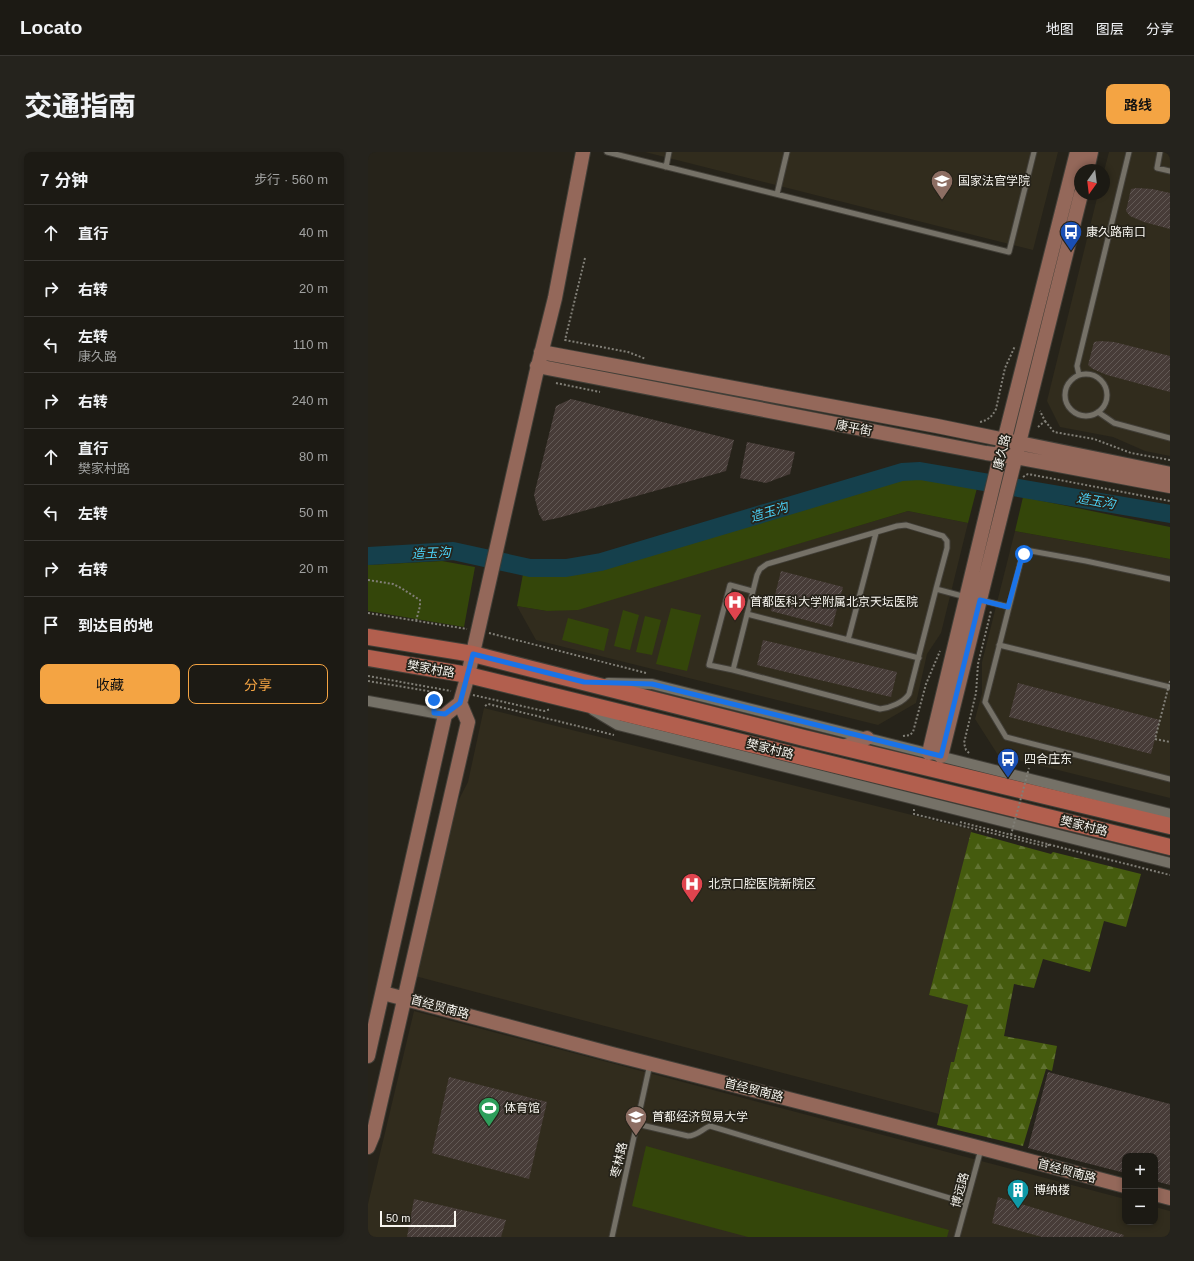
<!DOCTYPE html>
<html lang="zh">
<head>
<meta charset="utf-8">
<style>
	:root { --surface:#1c1a14; --page:#25231d; --text:#f1f3f6; --muted:#a0a1a0; --line:#3a3834; --accent:#f4a443 }
	body { margin:0; font-family:Arial,"Noto Sans SC",sans-serif; background:var(--page); color:var(--text) }
	.controls { position:absolute; right:12px; bottom:12px; display:grid; overflow:hidden; border-radius:8px; box-shadow:0 2px 6px #0003 }
	.controls button { width:36px; height:36px; display:grid; place-items:center; padding:0; border:0; border-bottom:1px solid var(--line); background:var(--surface); color:var(--text); font:20px sans-serif }
	.compass { position:absolute; left:706px; top:12px; width:36px; height:36px; border-radius:50%; background:var(--surface); box-shadow:0 2px 6px #0003; rotate:194deg }
	.scale { position:absolute; left:12px; bottom:10px; width:76px; box-sizing:border-box; padding-left:4px; border:2px solid #f7f5ef; border-top:0; font-size:11px; line-height:14px; white-space:nowrap; color:#f7f5ef; -webkit-text-stroke:3px #26231a; paint-order:stroke }
	.stop { position:absolute; width:12px; height:12px; margin:-9px; border:3px solid #1a73e8; border-radius:50%; background:#fff }
	.stop.end { background:#1a73e8; border-color:#fff; box-shadow:0 1px 4px #0008 }
	.list { margin:0; padding:0; list-style:none }
	h2 { display:flex; justify-content:space-between; align-items:center; height:52px; margin:0; padding:0 16px; font-size:17px }
	h2 small { font-size:13px; font-weight:400; color:var(--muted) }
	.list li { display:grid; grid-template-columns:26px 1fr auto; gap:12px; align-items:center; box-sizing:border-box; height:56px; padding:0 16px; border-top:1px solid var(--line) }
	.list b { display:block; font-size:15px; white-space:nowrap }
	.list p { margin:0; font-size:13px; white-space:nowrap; color:var(--muted) }
	.list em { font-size:13px; font-style:normal; color:var(--muted) }
	.actions { display:flex; gap:8px; padding:12px 16px }
	.actions a { flex:1; padding:9px 0; border:1px solid var(--accent); border-radius:8px; text-align:center; font-size:14px; color:var(--accent) }
	.actions .main { background:var(--accent); color:#111 }
	.icon { flex:none; width:22px; height:22px; fill:none; stroke:currentColor; stroke-width:2; stroke-linecap:round; stroke-linejoin:round }
	.map { position:relative; flex:none; width:802px; height:1085px; overflow:hidden; border-radius:8px }
	header { display:flex; align-items:center; gap:24px; box-sizing:border-box; height:56px; padding:0 20px; background:var(--surface); border-bottom:1px solid var(--line) }
	header strong { font-size:19px }
	nav { display:flex; gap:22px; margin-inline-start:auto; font-size:14px }
	.intro { display:flex; align-items:center; justify-content:space-between; box-sizing:border-box; height:96px; padding:0 24px }
	h1 { margin:0; font-size:28px }
	.button { padding:10px 18px; border-radius:8px; background:var(--accent); color:#111; font-size:14px; font-weight:700 }
	main { display:flex; gap:24px; padding:0 24px }
	aside { flex:1; background:var(--surface); border-radius:8px; box-shadow:0 2px 6px #0003 }
	.map>svg:first-child { display:block }
</style>
</head>
<body>
<header>
<strong>Locato</strong>
<nav><a>地图</a><a>图层</a><a>分享</a></nav>
</header>
<div class="intro"><h1>交通指南</h1><a class="button">路线</a></div>
<main>
<aside>
<h2>7 分钟<small>步行 · 560 m</small></h2>
<ul class="list">
<li><svg class="icon" aria-label="ahead" viewBox="0 0 24 24"><path d="M12 20V5M6 11l6-6 6 6"/></svg><div><b>直行</b></div><em>40 m</em></li>
<li><svg class="icon" aria-label="right" viewBox="0 0 24 24"><path d="M7 20v-9h11M14 6l5 5-5 5"/></svg><div><b>右转</b></div><em>20 m</em></li>
<li><svg class="icon" aria-label="left" viewBox="0 0 24 24"><path d="M17 20v-9H6M10 6l-5 5 5 5"/></svg><div><b>左转</b><p>康久路</p></div><em>110 m</em></li>
<li><svg class="icon" aria-label="right" viewBox="0 0 24 24"><path d="M7 20v-9h11M14 6l5 5-5 5"/></svg><div><b>右转</b></div><em>240 m</em></li>
<li><svg class="icon" aria-label="ahead" viewBox="0 0 24 24"><path d="M12 20V5M6 11l6-6 6 6"/></svg><div><b>直行</b><p>樊家村路</p></div><em>80 m</em></li>
<li><svg class="icon" aria-label="left" viewBox="0 0 24 24"><path d="M17 20v-9H6M10 6l-5 5 5 5"/></svg><div><b>左转</b></div><em>50 m</em></li>
<li><svg class="icon" aria-label="right" viewBox="0 0 24 24"><path d="M7 20v-9h11M14 6l5 5-5 5"/></svg><div><b>右转</b></div><em>20 m</em></li>
<li><svg class="icon" aria-label="arrive" viewBox="0 0 24 24"><path d="M6 21V4h12l-3 4 3 4H6"/></svg><div><b>到达目的地</b></div></li>
</ul>
<div class="actions"><a class="main">收藏</a><a>分享</a></div>
</aside>
<div class="map">
<svg width="802" height="1085" viewBox="0 0 802 1085">
	<defs>
		<pattern id="forest-firs" width="22" height="20" patternUnits="userSpaceOnUse"><rect width="22" height="20" fill="#455b0e"/><path d="M5 1l3.5 6h-7zM16 11l3.5 6h-7z" fill="#617331"/></pattern>
		<pattern id="building-hatch" width="6" height="6" patternUnits="userSpaceOnUse"><rect width="6" height="6" fill="#473c38"/><path d="M-1 1l2-2M0 6l6-6M5 7l2-2" fill="none" stroke="#625955"/></pattern>
	</defs>
	<rect width="100%" height="100%" fill="#26231a"/>
	<!-- built -->
	<path fill="#312c1d" d="M 277,0 L 690,0 L 665,98 Z
		M 741,0 L 802,0 L 802,304 L 777,299 L 745,285 L 692,275 L 679,249 L 730,42 L 736,42 L 736,19 Z
		M 540,359 L 600,371 L 573,481 L 559,502 L 548,551 L 510,573 L 168,488 L 149,454 L 179,459 L 210,457 Z
		M 647,379 L 802,407 L 802,646 L 630,603 L 607,567 L 614,541 L 614,510 Z
		M 116,556 L 604,678 L 561,843 L 600,853 L 586,910 L 583,910 L 571,962 L 47,824 L 86,657 L 100,630 Z
		M 46,859 L 757,1047 L 757,1070 L 787,1070 L 787,1055 L 802,1059 L 802,1085 L 0,1085 L 0,1052 Z"/>
	<!-- forest -->
	<path fill="url(#forest-firs)" d="M 603,680 L 683,702 L 685,700 L 773,722 L 758,775 L 736,769 L 722,820 L 675,807 L 666,836 L 646,832 L 636,884 L 689,894 L 684,919 L 678,917 L 655,994 L 569,973 L 583,910 L 586,910 L 600,853 L 561,843 Z"/>
	<!-- park -->
	<path fill="#34460a" d="M 535,326 L 550,326 L 609,336 L 600,371 L 540,359 L 210,458 L 179,459 L 149,454 L 155,422 C 178,424 200,423 223,420 Z
		M 655,345 L 802,375 L 802,407 L 647,379 Z
		M 74,409 L 107,415 L 96,475 L 0,459 L 0,413 Z
		M 303,456 L 333,463 L 319,519 L 288,512 Z
		M 255,458 L 271,463 L 262,498 L 246,494 Z
		M 277,464 L 293,468 L 284,503 L 268,500 Z
		M 200,466 L 241,477 L 236,499 L 194,488 Z
		M 278,994 L 581,1078 L 579,1085 L 380,1085 L 264,1054 Z"/>
	<g fill="none" stroke-linecap="round" stroke-linejoin="round">
		<!-- river -->
		<path stroke="#15404c" stroke-width="18" d="M 0,404 L 85,399 L 162,416 L 198,416 L 233,410 L 534,320 L 552,319 L 802,362"/>
	</g>
	<!-- building -->
	<path fill="url(#building-hatch)" d="M 769,36 L 784,37 L 802,41 L 802,77 L 776,70 L 762,64 L 758,59 L 763,37 Z
		M 732,189 L 746,190 L 802,204 L 802,240 L 739,223 L 725,217 L 720,213 L 726,190 Z
		M 203,247 L 366,288 L 358,319 L 190,366 L 175,369 L 171,362 L 166,343 L 188,254 Z
		M 379,290 L 427,300 L 422,322 L 398,331 L 372,326 Z
		M 413,419 L 475,435 L 464,475 L 403,459 Z
		M 395,488 L 529,520 L 523,545 L 389,513 Z
		M 650,531 L 792,568 L 783,602 L 641,565 Z
		M 680,920 L 802,952 L 802,1033 L 787,1029 L 787,1004 L 757,1004 L 757,1021 L 660,996 Z
		M 81,925 L 179,950 L 161,1027 L 64,1001 Z
		M 630,1045 L 756,1083 L 755,1085 L 674,1085 L 624,1071 Z
		M 46,1047 L 138,1068 L 133,1085 L 39,1085 Z"/>
	<g fill="none" stroke-linecap="round" stroke-linejoin="round">
		<!-- lane casing -->
		<g stroke="#423f38" stroke-width="7">
			<path id="lane" d="M 239,0 L 641,100 L 666,0
				M 792,0 L 789,16 L 802,19
				M 298,15 L 301,0
				M 409,42 L 419,0
				M697 243a21 21 0 1 1 42 0a21 21 0 1 1-42 0Z
				M 711,223 L 709,214 L 761,0
				M 730,260 L 746,271 L 802,286
				M 802,427 L 718,409 L 663,399 L 656,402 L 653,408 L 617,550 L 638,585 L 802,627
				M 568,437 L 541,542 C 536,550 522,556 512,557 L 365,518 L 389,423 L 392,417 L 399,412 L 529,374 L 538,373 L 575,384 L 579,389 L 579,396 L 568,437 L 598,445
				M 613,448 L 641,455
				M 379,462 L 551,506
				M 480,488 L 508,381
				M 631,493 L 802,535
				M 365,518 L 341,513 L 362,433 L 384,439
				M 269,972 L 320,984 C 329,984 334,977 342,974 L 598,1051
				M 244,1085 L 282,912
				M 589,1085 L 613,997"/>
		</g>
		<!-- street casing -->
		<g stroke="#423f38" stroke-width="12">
			<path id="street" d="M 240,531 L 284,532 L 802,662
				M 0,549 L 77,563
				M 225,558 L 250,573 L 802,711"/>
		</g>
		<!-- secondary casing -->
		<g stroke="#423f38" stroke-width="16">
			<path id="secondary" d="M 719,18 L 723,0
				M 173,200 L 569,274 L 802,322
				M 169,214 L 618,301 L 647,305 L 802,334
				M 475,595 L 499,586
				M 561,601 L 631,309 L 709,0
				M 573,604 L 713,42
				M 15,841 L 244,902 L 613,996 L 757,1034
				M 0,904 L 77,563 L 92,551
				M 0,995 L 5,983 L 100,570 L 92,551 L 100,523 L 168,222 L 187,146 L 215,0
				M 787,1042 L 802,1046"/>
		</g>
		<!-- primary casing -->
		<g stroke="#423f38" stroke-width="18">
			<path id="primary" d="M 0,485 L 105,502 L 436,586 L 802,674
				M 0,506 L 100,523 L 802,695"/>
		</g>
		<!-- path -->
		<path stroke="#817f77" stroke-width="2" stroke-dasharray="2 2" stroke-linecap="butt" d="M 217,106 L 197,188 L 260,200 L 278,207
			M 188,231 L 232,240
			M 677,269 L 686,280 L 726,287 L 763,301 L 802,308
			M 612,270 C 620,268 624,265 628,257 L 637,216 L 647,194
			M 670,275 L 677,269 L 672,259
			M 655,325 L 660,322 L 802,349
			M 0,428 L 25,432 L 33,436 L 52,448 L 52,454 L 48,469
			M 0,461 L 99,477
			M 121,481 L 278,521
			M 0,524 L 83,539
			M 0,529 L 60,539 C 65,542 66,545 66,551
			M 105,543 L 176,559 L 183,557
			M 117,554 L 120,552 L 246,583
			M 535,584 L 542,583 L 545,580 L 558,532 L 572,499
			M 601,601 L 598,598 L 596,591 L 608,541 L 610,512 L 623,459
			M 545,658 L 546,658 L 546,662 L 680,695 L 681,692
			M 592,670 L 802,723"/>
		<!-- lane -->
		<use href="#lane" stroke="#757167" stroke-width="5"/>
		<!-- street -->
		<use href="#street" stroke="#757167" stroke-width="10"/>
		<!-- secondary -->
		<use href="#secondary" stroke="#94685a" stroke-width="14"/>
		<!-- primary -->
		<use href="#primary" stroke="#b25f4e" stroke-width="16"/>
		<!-- path-bridge -->
		<path stroke="#817f77" stroke-width="2" stroke-dasharray="2 2" stroke-linecap="butt" d="M 802,529 L 787,587 L 802,590
			M 643,683 L 661,616"/>
	</g>
	<g fill="none" stroke-linecap="round" stroke-linejoin="round">
		<!-- route -->
		<path stroke="#1a73e8" stroke-width="5" d="M 66,548 L 66,561 L 77,562 L 92,551 L 105,502 L 216,530 L 284,532 L 573,604 L 612,448 L 640,455 L 653,408 L 656,402"/>
	</g>
	<!-- icons -->
	<defs>
		<g id="university-pin" transform="scale(1.15)"><path d="M0 17L-7.5 6A9.5 9.5 0 1 1 7.5 6Z" fill="#8d6e63" stroke="#26231a"/><path d="M0-5L7-2L0 1L-7-2ZM-4 1L0 2.5L4 1V4Q0 6-4 4Z" fill="#fff"/></g>
		<g id="bus-pin" transform="scale(1.15)"><path d="M0 17L-7.5 6A9.5 9.5 0 1 1 7.5 6Z" fill="#1a4fb4" stroke="#26231a"/><path d="M-5-6H5V4H4V6H2V4H-2V6H-4V4H-5ZM-3.5-4V0h7V-4ZM-3.5 1.2v1.5H-2V1.2ZM2 1.2v1.5H3.5V1.2Z" fill="#fff"/></g>
		<g id="hospital-pin" transform="scale(1.15)"><path d="M0 17L-7.5 6A9.5 9.5 0 1 1 7.5 6Z" fill="#e0444e" stroke="#26231a"/><path d="M-5-5h3v3.5h4V-5h3V5h-3V1.5h-4V5h-3Z" fill="#fff"/></g>
		<g id="stadium-pin" transform="scale(1.15)"><path d="M0 17L-7.5 6A9.5 9.5 0 1 1 7.5 6Z" fill="#2e9e5b" stroke="#26231a"/><path d="M0-5a6.5 5 0 1 0 0 10a6.5 5 0 1 0 0-10ZM-3.5-1.8h7v3.6h-7Z" fill="#fff"/></g>
		<g id="building-pin" transform="scale(1.15)"><path d="M0 17L-7.5 6A9.5 9.5 0 1 1 7.5 6Z" fill="#0f9aa8" stroke="#26231a"/><path d="M-4-6H4V6H1V3H-1V6H-4ZM-2.5-4.3h1.7v1.8h-1.7ZM.8-4.3h1.7v1.8H.8ZM-2.5-1h1.7V.8h-1.7ZM.8-1h1.7V.8H.8Z" fill="#fff"/></g>
	</defs>
	<g fill-rule="evenodd">
		<use href="#university-pin" x="574" y="29"/>
		<use href="#bus-pin" x="703" y="80"/>
		<use href="#hospital-pin" x="367" y="450"/>
		<use href="#bus-pin" x="640" y="607"/>
		<use href="#hospital-pin" x="324" y="732"/>
		<use href="#stadium-pin" x="121" y="956"/>
		<use href="#university-pin" x="268" y="965"/>
		<use href="#building-pin" x="650" y="1038"/>
	</g>
	<g text-anchor="middle" dominant-baseline="central" stroke-width="3.5" stroke-linejoin="round" paint-order="stroke">
		<!-- poi labels -->
		<g font-size="12" fill="#f7f5ef" stroke="#26231a" text-anchor="start">
			<text x="590" y="29">国家法官学院</text>
			<text x="718" y="80">康久路南口</text>
			<text x="382" y="450">首都医科大学附属北京天坛医院</text>
			<text x="656" y="607">四合庄东</text>
			<text x="340" y="732">北京口腔医院新院区</text>
			<text x="136" y="956">体育馆</text>
			<text x="284" y="965">首都经济贸易大学</text>
			<text x="666" y="1038">博纳楼</text>
		</g>
		<!-- street labels -->
		<g font-size="12" fill="#f7f5ef" stroke="#26231a">
			<text transform="translate(486 276) rotate(11)">康平街</text>
			<text transform="translate(634 300) rotate(-76)">康久路</text>
			<text transform="translate(63 517) rotate(10)">樊家村路</text>
			<text transform="translate(402 597) rotate(14)">樊家村路</text>
			<text transform="translate(716 674) rotate(14)">樊家村路</text>
			<text transform="translate(72 855) rotate(15)">首经贸南路</text>
			<text transform="translate(386 938) rotate(14)">首经贸南路</text>
			<text transform="translate(251 1008) rotate(-77)">枣林路</text>
			<text transform="translate(699 1019) rotate(15)">首经贸南路</text>
			<text transform="translate(592 1038) rotate(-75)">博远路</text>
		</g>
		<!-- water labels -->
		<g font-size="13" font-style="italic" fill="#4ad1f7" stroke="#26231a">
			<text transform="translate(728 349) rotate(10)">造玉沟</text>
			<text transform="translate(401 360) rotate(-17)">造玉沟</text>
			<text transform="translate(63 401) rotate(-2)">造玉沟</text>
		</g>
	</g>
</svg>
<div class="controls">
<button>+</button>
<button>−</button>
</div>
<svg class="compass" viewBox="-18 -18 36 36"><path d="M0-13l5 13h-10z" fill="#e53935"/><path d="M0 13l5-13h-10z" fill="#a0a1a0"/></svg>
<div class="scale">50 m</div>
<div class="stop" style="left:656px;top:402px"></div>
<div class="stop end" style="left:66px;top:548px"></div>
</div>
</main>
</body>
</html>
